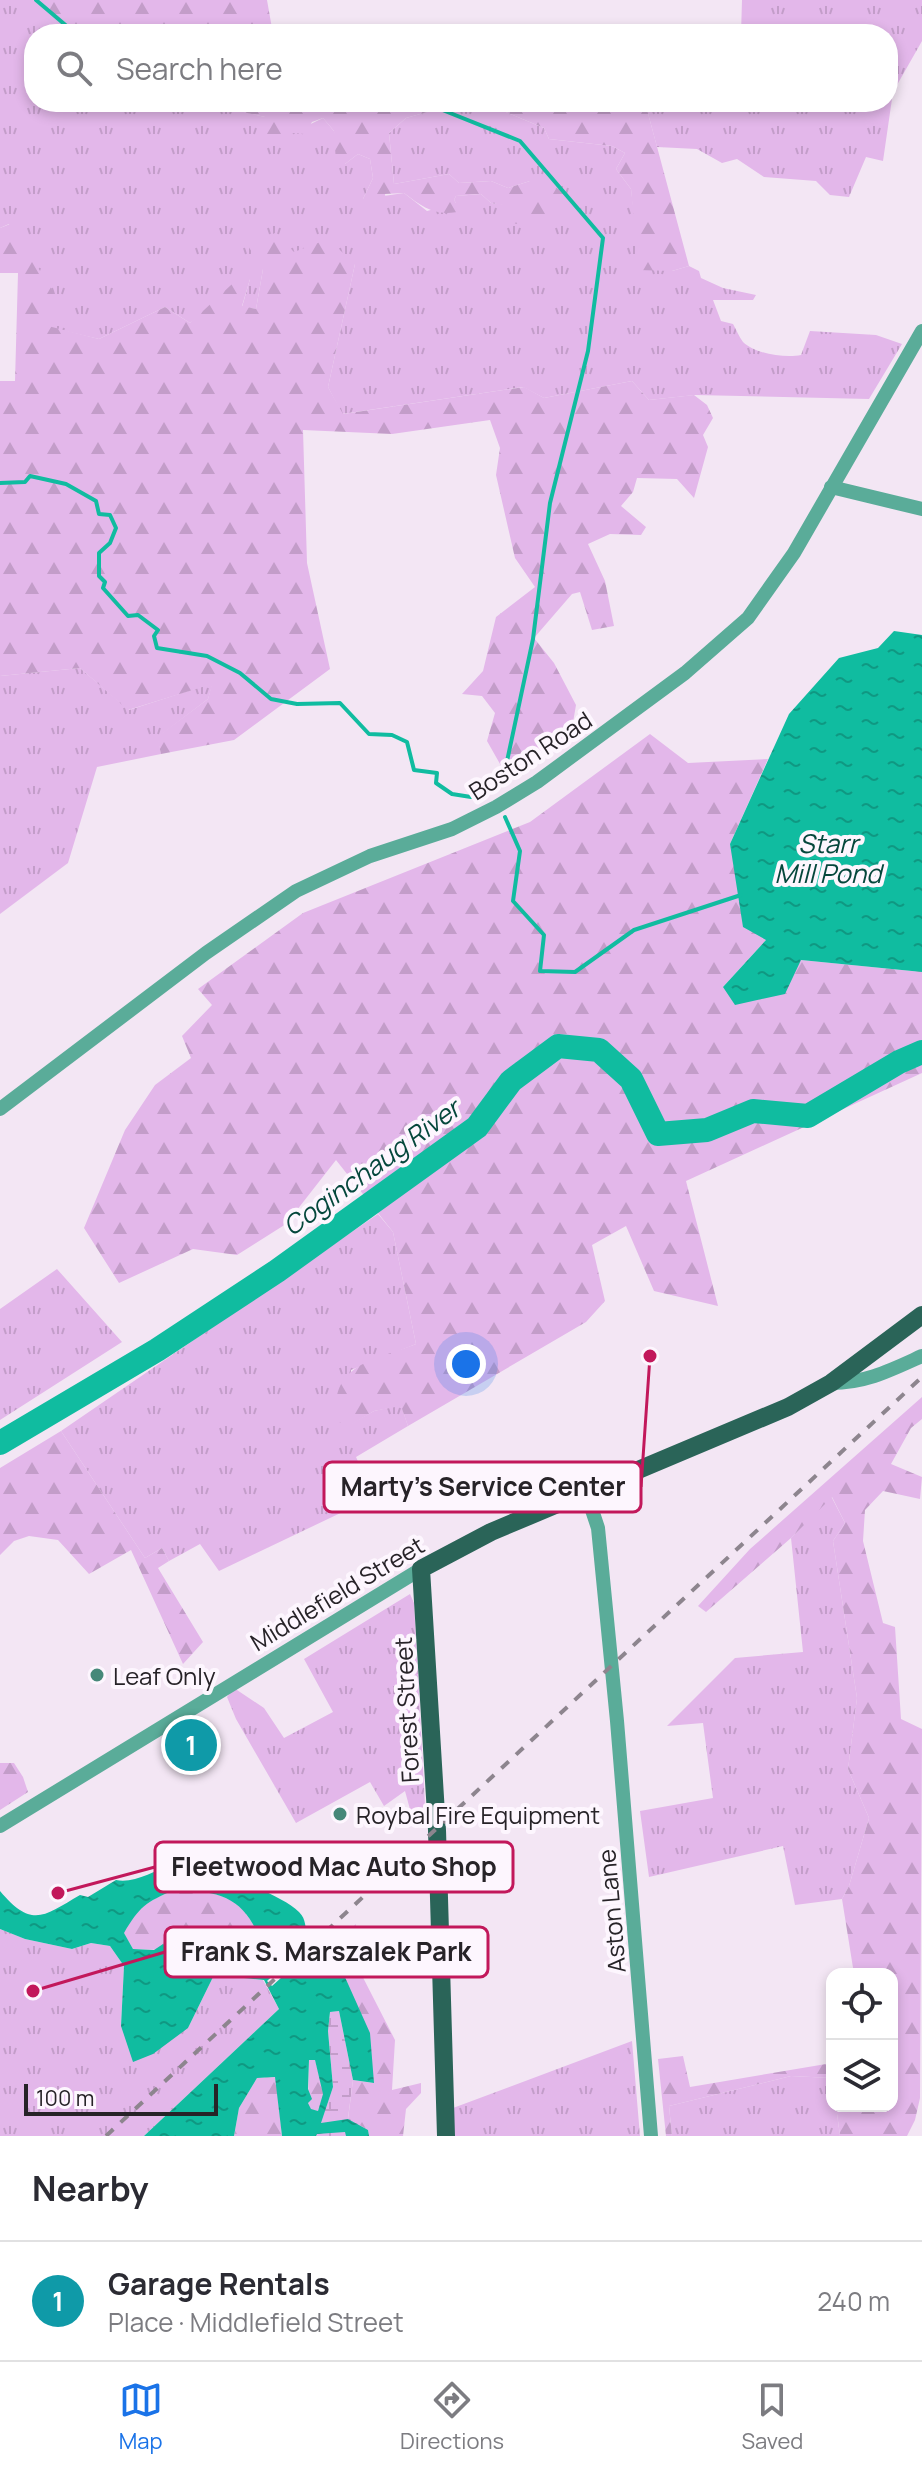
<!DOCTYPE html>
<html lang="en">
<head>
<meta charset="utf-8">
<style>
	:root { --surface:#fff; --page:#f2f2f3; --text:#2b2b33; --muted:#7c7c81; --line:#e1e1e2; --accent:#1a73e8 }
	body { margin:0; font-family:Manrope,sans-serif; background:var(--page); color:var(--text) }
	.controls { position:absolute; right:24px; bottom:24px; display:grid; overflow:hidden; border-radius:16px; box-shadow:0 4px 12px #0003 }
	.controls button { width:72px; height:72px; display:grid; place-items:center; padding:0; border:0; border-bottom:2px solid var(--line); background:var(--surface); color:var(--text); font:40px sans-serif }
	.scale { position:absolute; left:24px; bottom:20px; width:194px; box-sizing:border-box; padding-left:8px; border:4px solid #272328; border-top:0; font-size:22px; line-height:28px; white-space:nowrap; color:#272328; -webkit-text-stroke:6px #fdf6fe; paint-order:stroke }
	.you { position:absolute; left:466px; top:1364px; width:28px; height:28px; margin:-20px; border:6px solid #fff; border-radius:50%; background:#1a73e8; box-shadow:0 0 0 12px #1a73e833 }
	.badge { display:grid; place-items:center; width:52px; height:52px; border-radius:50%; background:var(--accent); color:#fff; font-size:26px; font-weight:700 }
	.pin { position:absolute; translate:-50% -50%; border:4px solid #fff; box-shadow:0 2px 8px #0006 }
	.list { margin:0; padding:0; list-style:none }
	h2 { display:flex; justify-content:space-between; align-items:center; height:104px; margin:0; padding:0 32px; font-size:34px }
	h2 small { font-size:26px; font-weight:400; color:var(--muted) }
	.list li { display:grid; grid-template-columns:52px 1fr auto; gap:24px; align-items:center; box-sizing:border-box; height:120px; padding:0 32px; border-top:2px solid var(--line) }
	.list b { display:block; font-size:30px; white-space:nowrap }
	.list p { margin:0; font-size:26px; white-space:nowrap; color:var(--muted) }
	.list em { font-size:26px; font-style:normal; color:var(--muted) }
	.icon { flex:none; width:44px; height:44px; fill:none; stroke:currentColor; stroke-width:2; stroke-linecap:round; stroke-linejoin:round }
	.map { position:relative; flex:none; width:922px; height:2136px; overflow:hidden }
	.search { position:absolute; background:var(--surface); box-shadow:0 4px 12px #0003; left:24px; right:24px; top:24px; height:88px; display:flex; align-items:center; gap:20px; box-sizing:border-box; padding:0 28px; border-radius:32px; color:var(--muted); font-size:30px }
	.sheet { height:224px; background:var(--surface) }
	nav { display:flex; justify-content:space-around; align-items:center; box-sizing:border-box; height:112px; border-top:2px solid var(--line); background:var(--surface); font-size:22px; color:var(--muted) }
	nav a { display:grid; justify-items:center; gap:4px }
	nav .on { color:var(--accent) }
	.map>svg:first-child { display:block }
</style>
</head>
<body>
<div class="map">
<svg width="922" height="2136" viewBox="0 0 922 2136">
	<defs>
		<pattern id="grass-tufts" width="24" height="20" patternUnits="userSpaceOnUse" patternTransform="scale(2)"><rect width="24" height="20" fill="#e3b7ea"/><path d="M3 7l-1-3M5 7V3M7 7l1-3M15 17l-1-3M17 17v-4M19 17l1-3" fill="none" stroke="#c39dc9"/></pattern>
		<pattern id="forest-firs" width="22" height="20" patternUnits="userSpaceOnUse" patternTransform="scale(2)"><rect width="22" height="20" fill="#e3b7ea"/><path d="M5 1l3.5 6h-7zM16 11l3.5 6h-7z" fill="#c39dc9"/></pattern>
		<pattern id="wetland-marsh" width="20" height="14" patternUnits="userSpaceOnUse" patternTransform="scale(2)"><rect width="20" height="14" fill="#e3b7ea"/><path d="M1 5h8M5 5V1M11 12h8M15 12V8" fill="none" stroke="#c39dc9"/></pattern>
		<pattern id="water-ripples" width="26" height="14" patternUnits="userSpaceOnUse" patternTransform="scale(2)"><rect width="26" height="14" fill="#10bca0"/><path d="M2 4q2-2 4 0t4 0M15 11q2-2 4 0t4 0" fill="none" stroke="#0f9882"/></pattern>
	</defs>
	<rect width="100%" height="100%" fill="#f3e6f4"/>
	<!-- grass -->
	<path fill="url(#grass-tufts)" d="M 0,0 L 36,0 L 76,34 L 34,34 L 34,102 L 243,102 L 244,112 L 265,117 L 292,133 L 323,118 L 334,131 L 345,164 L 358,154 L 370,159 L 373,178 L 363,199 L 404,193 L 427,211 L 456,203 L 454,200 L 456,196 L 481,194 L 491,203 L 509,205 L 530,181 L 508,188 L 491,181 L 459,183 L 449,174 L 394,184 L 389,133 L 406,118 L 463,102 L 489,102 L 501,110 L 544,128 L 549,139 L 612,146 L 625,153 L 616,169 L 631,189 L 635,222 L 672,271 L 689,266 L 699,271 L 701,278 L 723,288 L 756,295 L 753,300 L 713,300 L 721,321 L 733,324 C 736,329 739,337 743,342 C 755,354 785,358 801,355 L 810,331 L 876,335 L 902,344 L 869,399 L 695,395 L 649,400 L 632,381 L 544,398 L 523,387 L 342,414 L 328,387 L 355,264 L 263,269 L 256,309 L 242,307 L 250,279 L 190,323 L 165,307 L 99,339 L 48,327 L 9,224 L 0,228 Z
		M 742,0 L 922,0 L 922,41 L 893,92 L 883,161 L 866,157 L 849,197 L 830,195 L 816,181 L 764,177 L 737,159 L 722,163 L 697,149 L 657,147 L 645,102 L 888,102 L 888,34 L 741,34 Z
		M 80,668 L 129,710 L 213,683 L 208,699 L 158,737 L 161,754 L 97,767 L 68,863 L 0,914 L 0,676 Z
		M 378,1214 L 393,1232 L 416,1344 L 351,1370 L 349,1425 L 374,1411 L 401,1405 L 408,1426 L 356,1457 L 374,1497 L 219,1571 L 200,1544 L 169,1561 L 162,1548 L 145,1558 L 61,1431 Z
		M 57,1269 L 122,1342 L 0,1420 L 0,1309 Z
		M 831,1496 L 845,1523 L 833,1541 L 857,1698 L 848,1769 L 869,1818 L 849,1886 L 842,1899 L 795,1905 L 783,1846 L 649,1877 L 640,1811 L 713,1798 L 703,1723 L 667,1726 L 735,1658 L 803,1652 L 791,1538 Z
		M 410,1594 L 414,1603 L 425,1805 L 422,1812 L 418,1815 L 411,1813 L 405,1791 L 384,1806 L 370,1782 L 296,1823 L 236,1719 L 227,1697 L 234,1688 L 264,1708 L 284,1738 L 333,1712 L 304,1659 Z
		M 0,1929 L 25,1939 L 72,1949 L 91,1943 L 110,1946 L 124,1966 L 121,2026 L 188,2028 L 214,1975 L 263,1980 L 279,2009 L 144,2136 L 0,2136 Z
		M 632,2041 L 640,2136 L 454,2136 L 453,2108 Z
		M 791,2076 L 832,2078 L 832,2106 L 836,2106 L 840,2136 L 672,2136 L 669,2106 Z"/>
	<!-- forest -->
	<path fill="url(#forest-firs)" d="M 36,0 L 267,0 L 273,34 L 76,34 Z
		M 243,102 L 373,102 L 380,108 L 388,102 L 463,102 L 406,118 L 389,133 L 394,184 L 449,174 L 459,183 L 491,181 L 508,188 L 530,181 L 562,190 L 566,221 L 531,226 L 511,223 L 509,206 L 491,203 L 481,194 L 456,196 L 454,200 L 456,203 L 464,203 L 465,210 C 438,218 425,209 404,193 L 385,194 L 386,203 L 377,213 L 366,207 L 363,199 L 373,178 L 370,159 L 358,154 L 345,164 L 336,163 L 334,131 L 323,118 L 312,122 L 305,134 L 292,133 L 278,144 L 266,141 L 259,132 L 265,117 L 243,112 Z
		M 489,102 L 645,102 L 689,266 L 672,271 L 638,270 L 631,189 L 616,169 L 625,153 L 612,146 L 549,139 L 544,128 L 501,110 Z
		M 10,224 L 56,296 L 48,326 L 99,339 L 165,307 L 190,323 L 244,273 L 250,279 L 242,306 L 256,309 L 263,269 L 248,246 L 275,233 L 294,252 L 328,239 L 355,264 L 328,387 L 343,414 L 524,387 L 544,398 L 632,381 L 649,400 L 694,395 L 707,405 L 713,418 L 703,435 L 708,447 L 694,498 L 677,479 L 637,478 L 633,492 L 621,506 L 646,527 L 641,535 L 610,534 L 588,544 L 605,581 L 614,626 L 592,630 L 580,592 L 572,594 L 534,638 L 554,663 L 576,705 L 570,740 L 504,771 L 487,741 L 495,713 L 482,696 L 462,694 L 483,671 L 496,617 L 535,587 L 515,558 L 496,475 L 500,448 L 490,420 L 392,434 L 303,430 L 307,563 L 330,669 L 234,740 L 161,754 L 157,737 L 208,699 L 212,684 L 128,710 L 80,668 L 0,676 L 0,381 L 15,381 L 18,273 L 0,273 L 0,228 Z
		M 650,734 L 688,763 L 768,759 L 730,844 L 766,940 L 723,987 L 801,960 L 922,972 L 922,1073 L 686,1181 L 718,1306 L 654,1291 L 626,1226 L 592,1245 L 605,1301 L 586,1322 L 408,1426 L 401,1406 L 374,1411 L 349,1426 L 336,1421 C 330,1363 373,1361 416,1344 L 393,1232 L 336,1160 L 286,1224 L 237,1255 L 193,1249 L 119,1283 L 84,1228 L 125,1130 L 155,1085 L 191,1058 L 182,1036 L 212,1005 L 198,989 L 303,913 L 530,822 Z
		M 922,1397 L 922,1419 L 911,1428 L 891,1464 L 922,1477 L 920,1499 L 883,1491 L 865,1510 L 863,1541 L 883,1623 L 895,1627 L 901,1719 L 922,1729 L 920,2098 L 915,2120 L 907,2136 L 840,2136 L 836,2106 L 892,2106 L 892,1974 L 854,1974 L 842,1899 L 849,1886 L 869,1818 L 848,1769 L 857,1698 L 833,1541 L 845,1523 L 832,1497 L 791,1538 L 706,1612 L 698,1606 L 750,1549 Z
		M 61,1431 L 145,1558 L 162,1548 L 169,1561 L 158,1568 L 203,1642 L 183,1664 L 131,1550 L 89,1574 L 58,1540 L 29,1536 L 14,1541 L 0,1555 L 0,1468 Z
		M 0,1763 L 14,1763 L 23,1777 L 28,1792 L 0,1810 Z
		M 174,1890 C 233,1891 247,1902 268,1957 L 265,1959 L 236,1960 L 195,1951 L 133,1949 L 123,1932 C 139,1907 146,1902 174,1890 Z
		M 356,1924 L 353,1958 L 395,2040 L 392,2090 L 421,2083 L 421,2093 L 406,2109 L 403,2136 L 369,2136 L 368,2130 L 348,2119 L 353,2080 L 373,2083 L 320,1957 Z
		M 683,2056 L 690,2087 L 832,2063 L 832,2080 L 831,2078 L 791,2076 L 669,2106 L 672,2136 L 666,2136 L 658,2059 Z
		M 309,2060 L 315,2060 L 324,2094 L 318,2111 L 311,2110 L 308,2103 Z
		M 276,2077 L 282,2136 L 234,2136 L 239,2108 L 257,2078 Z"/>
	<!-- wetland -->
	<path fill="url(#wetland-marsh)" d="M 339,2011 L 353,2080 L 348,2118 L 368,2130 L 369,2136 L 316,2136 L 333,2087 L 328,2031 L 330,2012 Z"/>
	<!-- water -->
	<path fill="url(#water-ripples)" fill-rule="evenodd" d="M 894,631 L 922,635 L 922,972 L 801,960 L 785,994 L 735,1005 L 723,987 L 766,940 L 743,927 L 730,844 L 789,714 L 839,658 L 878,648 Z
		M 171,1864 C 202,1866 277,1891 299,1912 C 307,1920 304,1927 308,1935 C 312,1944 317,1947 320,1957 L 340,1966 L 370,2033 L 374,2083 L 353,2080 L 339,2011 L 330,2012 L 328,2031 L 333,2087 L 321,2123 L 348,2119 L 368,2130 L 369,2136 L 346,2136 L 345,2132 L 317,2134 L 316,2136 L 282,2136 L 275,2077 L 257,2078 L 239,2108 L 234,2136 L 144,2136 L 279,2009 L 264,1980 L 214,1975 L 188,2028 L 153,2054 L 133,2062 L 121,2026 L 124,1966 L 110,1946 L 91,1943 L 72,1949 L 25,1939 L 0,1929 L 0,1891 C 32,1929 44,1916 80,1895 L 88,1897 L 116,1880 C 133,1884 155,1871 171,1864 ZM 174,1890 C 232,1891 247,1902 268,1957 L 265,1959 L 254,1955 L 236,1960 L 214,1957 L 195,1951 L 172,1950 L 163,1944 L 154,1950 L 133,1949 L 124,1933 C 139,1907 146,1902 174,1890 ZM 309,2060 L 315,2060 L 323,2094 L 318,2111 L 311,2109 L 308,2103 L 312,2099 L 308,2089 Z"/>
	<!-- pier -->
	<path fill="#f3e6f4" d="M 315,1937 L 320,1943 L 272,1986 L 267,1981 Z"/>
	<g fill="none" stroke-linecap="round" stroke-linejoin="round">
		<!-- stream -->
		<path stroke="#10bca0" stroke-width="4" d="M 36,0 L 76,34
			M 357,102 L 379,108 L 440,109 L 520,141 L 603,238 L 588,351 L 550,503 L 533,639 L 503,780 L 499,783
			M 0,483 L 25,482 L 30,476 L 66,484 L 96,501 L 99,514 L 110,515 L 116,528 L 110,543 L 99,553 L 99,576 L 105,582 L 103,588 L 128,616 L 138,615 L 158,630 L 154,636 L 157,648 L 207,656 L 240,673 L 271,699 L 297,704 L 340,703 L 369,734 L 392,735 L 407,742 L 414,770 L 437,773 L 436,783 L 452,794 L 471,797
			M 505,817 L 520,851 L 513,901 L 544,935 L 540,971 L 575,972 L 634,930 L 741,895"/>
		<!-- river -->
		<path stroke="#10bca0" stroke-width="24" d="M 0,1443 L 157,1350 L 277,1271 L 477,1127 L 511,1081 L 558,1046 L 599,1050 L 631,1079 L 658,1134 L 707,1130 L 753,1111 L 808,1116 L 899,1062 L 922,1052"/>
		<!-- minor -->
		<path stroke="#5aac99" stroke-width="14" d="M 831,487 L 922,509
			M 0,1109 L 206,953 L 296,891 L 370,856 L 452,829 L 496,807 L 537,782 L 685,673 L 748,618 L 794,553 L 922,331
			M 831,1383 C 866,1383 891,1370 922,1356
			M 586,1492 L 598,1528 L 617,1721 L 651,2136
			M 0,1826 L 421,1569"/>
		<!-- major -->
		<path stroke="#2a6458" stroke-width="18" d="M 446,2136 L 437,1830 L 421,1569 L 491,1532 L 788,1407 L 831,1383 L 922,1315"/>
		<!-- rail -->
		<path stroke="#8d858e" stroke-width="4" stroke-dasharray="10 10" stroke-linecap="butt" d="M 106,2136 L 922,1377"/>
	</g>
	<!-- markers -->
	<g fill="#468879" stroke="#fdf6fe" stroke-width="3">
		<circle cx="97" cy="1675" r="8"/>
		<circle cx="340" cy="1814" r="8"/>
	</g>
	<g text-anchor="middle" dominant-baseline="central" stroke-width="8" stroke-linejoin="round" paint-order="stroke">
		<!-- street labels -->
		<g font-size="24" fill="#272328" stroke="#fdf6fe">
			<text transform="translate(530 755) rotate(-33)">Boston Road</text>
			<text transform="translate(337 1593) rotate(-31)">Middlefield Street</text>
			<text transform="translate(406 1710) rotate(-93)">Forest Street</text>
			<text transform="translate(611 1911) rotate(-95)">Aston Lane</text>
		</g>
		<!-- poi labels -->
		<g font-size="24" fill="#272328" stroke="#fdf6fe" text-anchor="start">
			<text x="113" y="1675">Leaf Only</text>
			<text x="356" y="1814">Roybal Fire Equipment</text>
		</g>
		<!-- water labels -->
		<g font-size="26" font-style="italic" fill="#05473c" stroke="#fdf6fe">
			<text x="828" y="843">Starr<tspan x="828" dy="30">Mill Pond</tspan></text>
			<text transform="translate(371 1167) rotate(-36)">Coginchaug River</text>
		</g>
	</g>
	<!-- callouts -->
	<path fill="none" stroke="#c2185b" stroke-width="3" d="M650 1356L641 1487M58 1893L155 1867M33 1991L165 1952"/>
	<g fill="#c2185b" stroke="#fdf6fe" stroke-width="3">
		<circle cx="650" cy="1356" r="8"/>
		<circle cx="58" cy="1893" r="8"/>
		<circle cx="33" cy="1991" r="8"/>
	</g>
	<g fill="#fdf6fe" stroke="#c2185b" stroke-width="3">
		<rect x="324" y="1462" width="317" height="50" rx="8"/>
		<rect x="155" y="1842" width="358" height="50" rx="8"/>
		<rect x="165" y="1927" width="323" height="50" rx="8"/>
	</g>
	<g font-size="26" text-anchor="middle" font-weight="bold" fill="#272328">
		<text x="483" y="1496">Marty's Service Center</text>
		<text x="334" y="1876">Fleetwood Mac Auto Shop</text>
		<text x="326" y="1961">Frank S. Marszalek Park</text>
	</g>
</svg>
<div class="controls">
<button><svg class="icon" aria-label="locate" viewBox="0 0 24 24"><circle cx="12" cy="12" r="6"/><path d="M12 2v4M12 18v4M2 12h4M18 12h4"/></svg></button>
<button><svg class="icon" aria-label="layers" viewBox="0 0 24 24"><path d="M12 4l9 5-9 5-9-5zM3 14l9 5 9-5"/></svg></button>
</div>
<div class="scale">100 m</div>
<div class="you"></div>
<div class="pin badge" style="left:191px;top:1745px;background:#0f9aa8">1</div>
<div class="search"><svg class="icon" aria-label="search" viewBox="0 0 24 24"><circle cx="10" cy="10" r="6"/><path d="M15 15l6 6"/></svg>Search here</div>
</div>
<section class="sheet">
<h2>Nearby<small></small></h2>
<ul class="list">
<li><span class="badge" style="background:#0f9aa8">1</span><div><b>Garage Rentals</b><p>Place · Middlefield Street</p></div><em>240 m</em></li>
</ul>
</section>
<nav>
<a class="on"><svg class="icon" aria-label="map" viewBox="0 0 24 24"><path d="M3 6l6-2 6 2 6-2v14l-6 2-6-2-6 2zM9 4v14M15 6v14"/></svg>Map</a>
<a><svg class="icon" aria-label="directions" viewBox="0 0 24 24"><path d="M12 3l9 9-9 9-9-9zM9 14v-3h6M13 9l2 2-2 2"/></svg>Directions</a>
<a><svg class="icon" aria-label="saved" viewBox="0 0 24 24"><path d="M7 4h10v16l-5-4-5 4z"/></svg>Saved</a>
</nav>
</body>
</html>
